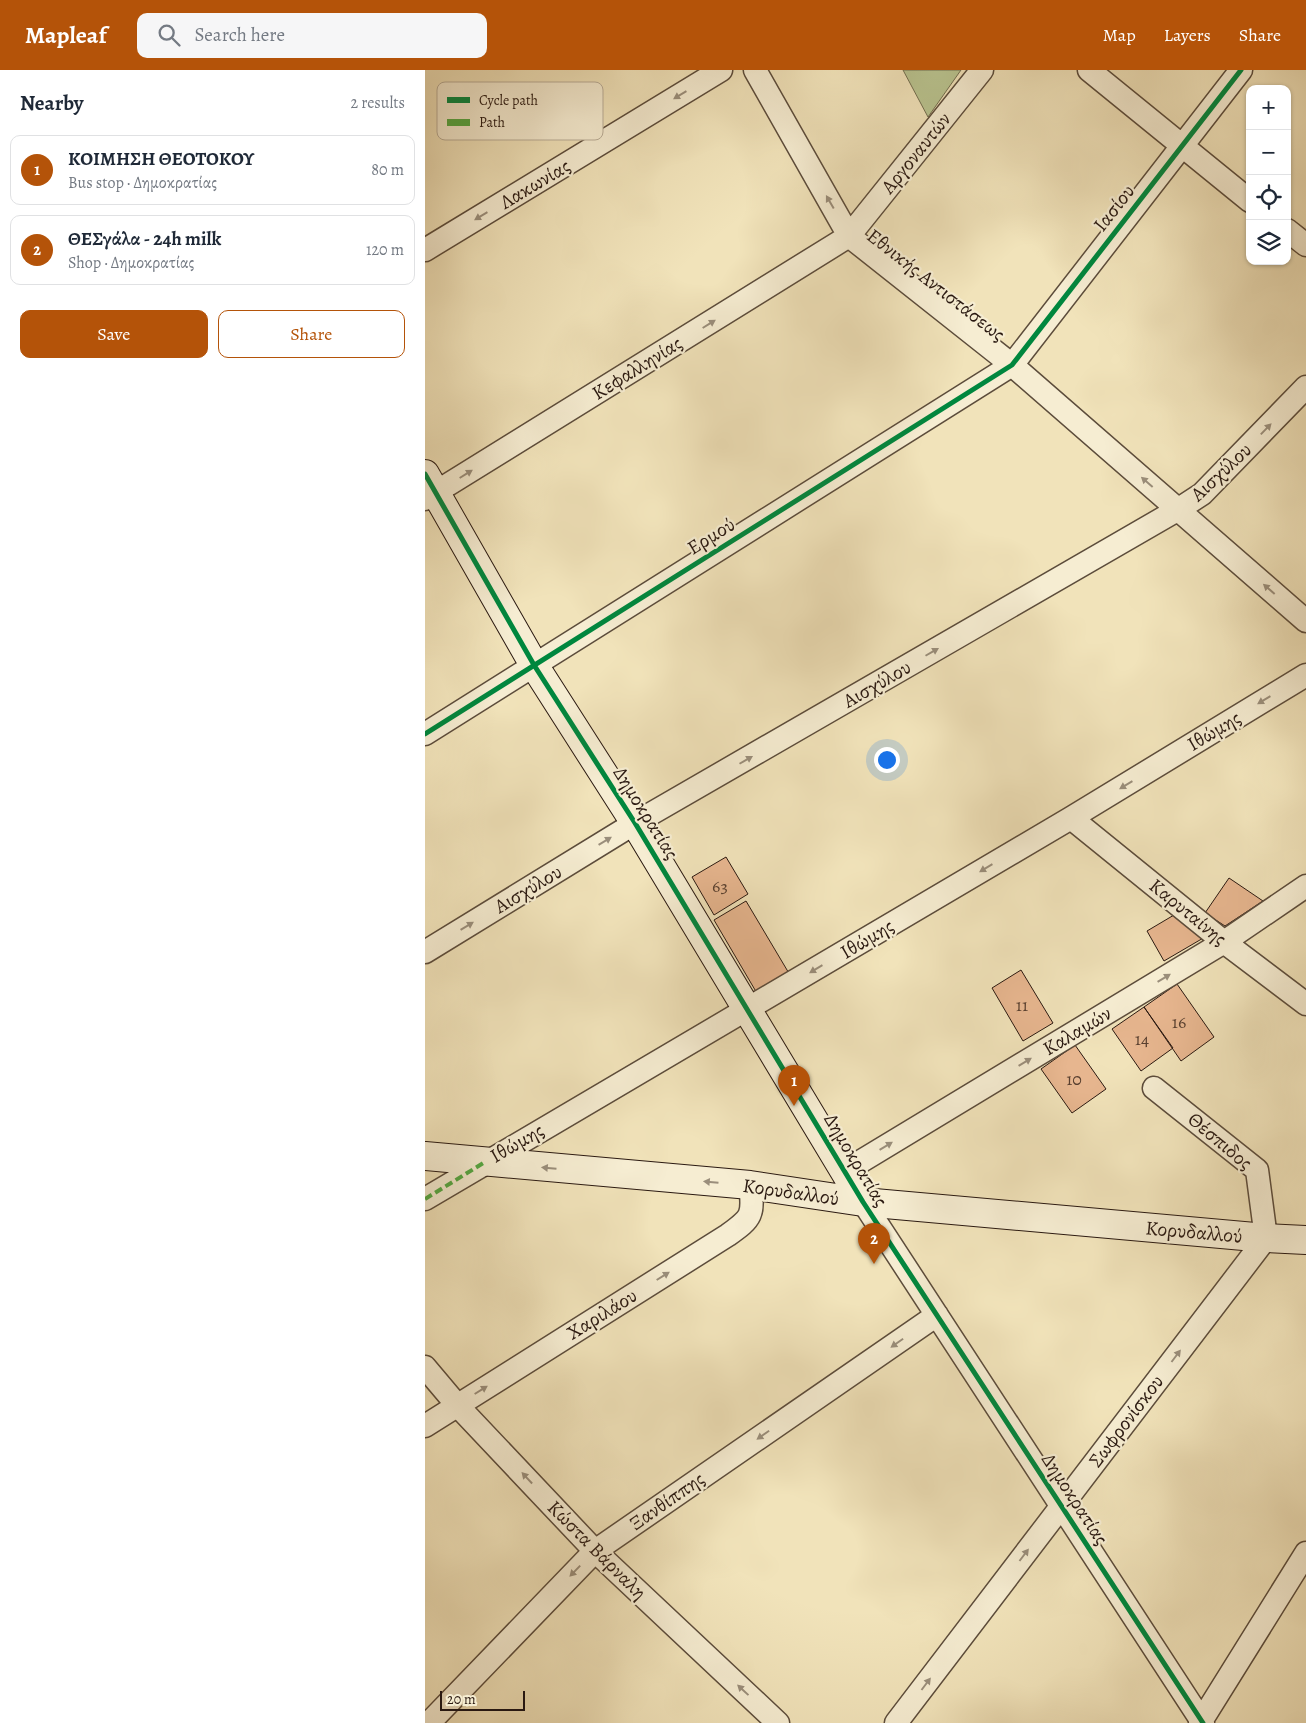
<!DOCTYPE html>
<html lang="en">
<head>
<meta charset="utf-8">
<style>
	:root { --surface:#fff; --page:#f6f6f7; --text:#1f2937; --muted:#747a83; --line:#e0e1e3; --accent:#b45309 }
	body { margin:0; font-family:Alegreya,serif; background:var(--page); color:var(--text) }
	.controls { position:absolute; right:15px; top:15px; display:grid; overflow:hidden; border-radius:10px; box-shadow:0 1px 4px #0004 }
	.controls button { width:45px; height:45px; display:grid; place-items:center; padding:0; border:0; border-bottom:1px solid var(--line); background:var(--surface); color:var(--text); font:25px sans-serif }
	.scale { position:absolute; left:15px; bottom:12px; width:85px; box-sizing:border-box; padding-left:5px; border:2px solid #2a1911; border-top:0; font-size:14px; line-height:18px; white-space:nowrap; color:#2a1911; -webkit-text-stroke:4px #f6edd2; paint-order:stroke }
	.you { position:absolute; left:461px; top:689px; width:18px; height:18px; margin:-12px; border:4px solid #fff; border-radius:50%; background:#1a73e8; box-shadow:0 0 0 8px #1a73e833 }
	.badge { display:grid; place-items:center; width:32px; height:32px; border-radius:50%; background:var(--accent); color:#fff; font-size:16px; font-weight:700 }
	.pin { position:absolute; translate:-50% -41px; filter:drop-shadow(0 1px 2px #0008) }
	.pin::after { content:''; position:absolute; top:26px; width:18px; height:15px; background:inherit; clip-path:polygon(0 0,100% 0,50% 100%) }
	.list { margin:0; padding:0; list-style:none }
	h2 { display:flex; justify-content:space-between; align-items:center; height:65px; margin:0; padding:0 20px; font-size:21px }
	h2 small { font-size:16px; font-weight:400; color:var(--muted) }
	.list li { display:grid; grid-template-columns:32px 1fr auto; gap:15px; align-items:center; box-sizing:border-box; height:70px; margin:0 10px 10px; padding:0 10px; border:1px solid var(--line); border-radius:10px }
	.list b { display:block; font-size:19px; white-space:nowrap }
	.list p { margin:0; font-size:16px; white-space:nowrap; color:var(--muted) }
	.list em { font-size:16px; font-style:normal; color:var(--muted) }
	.actions { display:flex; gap:10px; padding:15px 20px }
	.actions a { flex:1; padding:11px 0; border:1px solid var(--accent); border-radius:10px; text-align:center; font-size:18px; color:var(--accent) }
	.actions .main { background:var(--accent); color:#fff }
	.icon { flex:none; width:28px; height:28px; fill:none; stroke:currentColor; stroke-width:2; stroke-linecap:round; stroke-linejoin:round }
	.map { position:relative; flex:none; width:881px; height:1653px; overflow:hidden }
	header { display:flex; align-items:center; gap:30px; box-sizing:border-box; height:70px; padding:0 25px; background:var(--accent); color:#fff }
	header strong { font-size:24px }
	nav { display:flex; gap:28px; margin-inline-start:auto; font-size:18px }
	.search { width:350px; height:45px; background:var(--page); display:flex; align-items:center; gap:12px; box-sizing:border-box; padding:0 18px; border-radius:10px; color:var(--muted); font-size:19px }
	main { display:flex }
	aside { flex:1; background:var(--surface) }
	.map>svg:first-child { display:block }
</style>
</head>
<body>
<header>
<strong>Mapleaf</strong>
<div class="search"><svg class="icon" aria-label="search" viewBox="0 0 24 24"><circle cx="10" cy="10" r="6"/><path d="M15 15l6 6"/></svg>Search here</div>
<nav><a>Map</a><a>Layers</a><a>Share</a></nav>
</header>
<main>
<aside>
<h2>Nearby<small>2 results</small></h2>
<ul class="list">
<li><span class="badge">1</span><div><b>ΚΟΙΜΗΣΗ ΘΕΟΤΟΚΟΥ</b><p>Bus stop · Δημοκρατίας</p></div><em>80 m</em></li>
<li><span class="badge">2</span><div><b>ΘΕΣγάλα - 24h milk</b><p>Shop · Δημοκρατίας</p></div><em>120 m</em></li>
</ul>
<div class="actions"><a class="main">Save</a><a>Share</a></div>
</aside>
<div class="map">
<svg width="881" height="1653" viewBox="0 0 881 1653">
	<rect width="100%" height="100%" fill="#f1e3ba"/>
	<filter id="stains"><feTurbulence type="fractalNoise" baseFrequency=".004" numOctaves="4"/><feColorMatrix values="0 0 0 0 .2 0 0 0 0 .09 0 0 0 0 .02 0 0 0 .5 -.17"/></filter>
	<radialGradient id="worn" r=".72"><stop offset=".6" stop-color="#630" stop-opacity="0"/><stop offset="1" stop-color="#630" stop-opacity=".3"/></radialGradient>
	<!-- green -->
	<path fill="#b9c490" stroke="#726e50" d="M 478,0 L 536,0 L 503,47 Z"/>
	<!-- building -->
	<path fill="#e7b68f" stroke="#2a1911" d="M 301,787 L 323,824 L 289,845 L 267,807 Z
		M 804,808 L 838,831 L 800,856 L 780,843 Z
		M 321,831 L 365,905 L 333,925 L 289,850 Z
		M 749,845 L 780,867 L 739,891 L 722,861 Z
		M 596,900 L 628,953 L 598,971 L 567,918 Z
		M 752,914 L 789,967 L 756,991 L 719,937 Z
		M 719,937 L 748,978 L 716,1001 L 687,959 Z
		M 650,975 L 681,1019 L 647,1043 L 616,999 Z"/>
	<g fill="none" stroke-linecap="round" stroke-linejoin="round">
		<!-- street casing -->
		<g stroke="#5c4c3b" stroke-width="25">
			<path id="street" d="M 330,0 L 424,166 L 587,295 L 881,551
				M 664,0 L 825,131
				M 862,160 L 881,175
				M 0,180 L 296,0
				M 0,429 L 424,166 L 557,0
				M 0,664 L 587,295 L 816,0
				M 646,748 L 799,872 L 881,934
				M 0,882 L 210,753 L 754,439 L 777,424 L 881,317
				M 420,1101 L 799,872 L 881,816
				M 0,1129 L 646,748 L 881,605
				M 438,1132 L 778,1653
				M 0,1297 L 32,1335 L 170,1481 L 353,1653
				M 0,1356 L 303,1165 C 327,1148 329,1145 325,1115
				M 4,1653 L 170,1481 L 512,1245
				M 471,1653 L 841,1168 L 832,1100 L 729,1018
				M 775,1653 L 881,1483"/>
		</g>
		<!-- secondary casing -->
		<g stroke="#2a1911" stroke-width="30">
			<path id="secondary" d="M 0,404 L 109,595 L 210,753 L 438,1132
				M 0,1086 L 325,1115 L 438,1132 L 841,1168 L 881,1170"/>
		</g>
		<!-- street -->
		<use href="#street" stroke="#f6edd2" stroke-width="22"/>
		<!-- secondary -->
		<use href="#secondary" stroke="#f6edd2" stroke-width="28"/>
		<!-- quiet -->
		<path stroke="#53a942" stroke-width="4" stroke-dasharray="8 4" stroke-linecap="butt" d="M 0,1129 L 60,1092"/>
		<!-- cycleway casing -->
		<g stroke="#f6edd2" stroke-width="8">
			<path id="cycleway" d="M 0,404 L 109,595 L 210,753 L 438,1132 L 778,1653
				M 0,664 L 587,295 L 816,0"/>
		</g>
		<!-- cycleway -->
		<use href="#cycleway" stroke="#00873e" stroke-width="5"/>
	</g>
	<!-- one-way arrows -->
	<defs><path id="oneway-solid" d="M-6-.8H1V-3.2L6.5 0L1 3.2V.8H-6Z" transform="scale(1.25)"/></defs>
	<g fill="#9a8e7b">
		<use href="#oneway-solid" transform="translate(255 25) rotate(149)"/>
		<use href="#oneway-solid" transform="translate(405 132) rotate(-120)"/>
		<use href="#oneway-solid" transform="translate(56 146) rotate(149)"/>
		<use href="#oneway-solid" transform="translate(284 254) rotate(-32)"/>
		<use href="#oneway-solid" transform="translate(841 359) rotate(-46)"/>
		<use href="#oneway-solid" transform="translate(41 404) rotate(-32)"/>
		<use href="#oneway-solid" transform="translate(722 412) rotate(-139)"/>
		<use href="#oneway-solid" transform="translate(844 519) rotate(-139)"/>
		<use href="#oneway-solid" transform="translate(507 582) rotate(-30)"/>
		<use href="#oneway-solid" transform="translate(839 630) rotate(149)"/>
		<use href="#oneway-solid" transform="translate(321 690) rotate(-30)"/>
		<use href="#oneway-solid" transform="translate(701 715) rotate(149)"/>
		<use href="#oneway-solid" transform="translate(180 771) rotate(-31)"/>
		<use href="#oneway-solid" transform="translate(561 798) rotate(149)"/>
		<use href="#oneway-solid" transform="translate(42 856) rotate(-31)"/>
		<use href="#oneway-solid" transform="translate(391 899) rotate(149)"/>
		<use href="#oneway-solid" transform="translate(739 908) rotate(-31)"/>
		<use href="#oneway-solid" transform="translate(600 992) rotate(-31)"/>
		<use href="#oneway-solid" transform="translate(461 1076) rotate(-31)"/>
		<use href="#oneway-solid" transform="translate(124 1098) rotate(-175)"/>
		<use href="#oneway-solid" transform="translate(286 1112) rotate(-175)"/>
		<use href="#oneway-solid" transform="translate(238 1206) rotate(-32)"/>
		<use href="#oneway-solid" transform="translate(472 1273) rotate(145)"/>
		<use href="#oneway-solid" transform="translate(751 1286) rotate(-53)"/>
		<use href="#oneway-solid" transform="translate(56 1320) rotate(-32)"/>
		<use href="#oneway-solid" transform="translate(338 1365) rotate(145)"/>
		<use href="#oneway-solid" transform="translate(102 1408) rotate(-133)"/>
		<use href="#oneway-solid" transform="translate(599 1485) rotate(-53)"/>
		<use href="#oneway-solid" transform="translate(150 1501) rotate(134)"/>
		<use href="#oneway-solid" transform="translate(501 1614) rotate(-53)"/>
		<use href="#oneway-solid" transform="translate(318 1620) rotate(-137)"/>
	</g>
	<g text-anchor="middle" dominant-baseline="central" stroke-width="4.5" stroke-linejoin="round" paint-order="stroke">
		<!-- number labels -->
		<g font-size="18" fill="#594030">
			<text x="295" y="816">63</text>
			<text x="597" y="935">11</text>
			<text x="754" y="952">16</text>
			<text x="717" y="969">14</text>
			<text x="649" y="1009">10</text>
		</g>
		<!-- street labels -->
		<g font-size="20" fill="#2a1911" stroke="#f6edd2">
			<text transform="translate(491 83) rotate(-51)">Αργοναυτών</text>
			<text transform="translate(110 114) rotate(-31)">Λακωνίας</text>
			<text transform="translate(689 138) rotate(-52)">Ιασίου</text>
			<text transform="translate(511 215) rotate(38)">Εθνικής Αντιστάσεως</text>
			<text transform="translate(212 298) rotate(-32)">Κεφαλληνίας</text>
			<text transform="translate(796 402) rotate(-43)">Αισχύλου</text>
			<text transform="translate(286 466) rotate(-32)">Ερμού</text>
			<text transform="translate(452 614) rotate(-30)">Αισχύλου</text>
			<text transform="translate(789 661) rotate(-31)">Ιθώμης</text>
			<text transform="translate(221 743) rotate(58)">Δημοκρατίας</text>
			<text transform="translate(103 819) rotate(-31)">Αισχύλου</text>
			<text transform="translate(763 842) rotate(39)">Καρυταίνης</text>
			<text transform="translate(442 869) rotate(-31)">Ιθώμης</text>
			<text transform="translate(652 961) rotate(-31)">Καλαμών</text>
			<text transform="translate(795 1071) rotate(40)">Θέσπιδος</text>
			<text transform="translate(92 1073) rotate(-30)">Ιθώμης</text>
			<text transform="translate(431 1090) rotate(59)">Δημοκρατίας</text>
			<text transform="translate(366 1122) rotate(8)">Κορυδαλλού</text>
			<text transform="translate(769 1162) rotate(5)">Κορυδαλλού</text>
			<text transform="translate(177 1244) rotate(-32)">Χαριλάου</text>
			<text transform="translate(701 1351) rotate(-53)">Σωφρονίσκου</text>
			<text transform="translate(650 1429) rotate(57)">Δημοκρατίας</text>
			<text transform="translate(242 1431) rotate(-35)">Ξανθίππης</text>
			<text transform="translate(172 1480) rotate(45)">Κώστα Βάρναλη</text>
		</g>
	</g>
	<!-- legend -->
	<rect x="12" y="12" width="166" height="58" rx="8" fill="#f6edd2" stroke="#b9ad98" stroke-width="1"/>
	<rect x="22" y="27" width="23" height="6" fill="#00873e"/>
	<rect x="22" y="49" width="23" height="7" fill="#53a942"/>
	<g font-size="14" fill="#2a1911">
		<text x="54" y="35">Cycle path</text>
		<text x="54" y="57">Path</text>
	</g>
	<rect width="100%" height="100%" filter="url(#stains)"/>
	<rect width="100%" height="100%" fill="url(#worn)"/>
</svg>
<div class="controls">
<button>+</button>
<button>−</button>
<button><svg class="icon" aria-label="locate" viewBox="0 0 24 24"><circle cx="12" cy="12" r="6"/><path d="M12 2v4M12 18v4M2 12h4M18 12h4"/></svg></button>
<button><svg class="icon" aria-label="layers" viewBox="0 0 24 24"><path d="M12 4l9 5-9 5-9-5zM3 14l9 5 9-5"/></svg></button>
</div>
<div class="scale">20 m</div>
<div class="you"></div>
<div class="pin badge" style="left:369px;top:1036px">1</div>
<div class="pin badge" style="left:449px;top:1194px">2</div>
</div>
</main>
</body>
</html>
